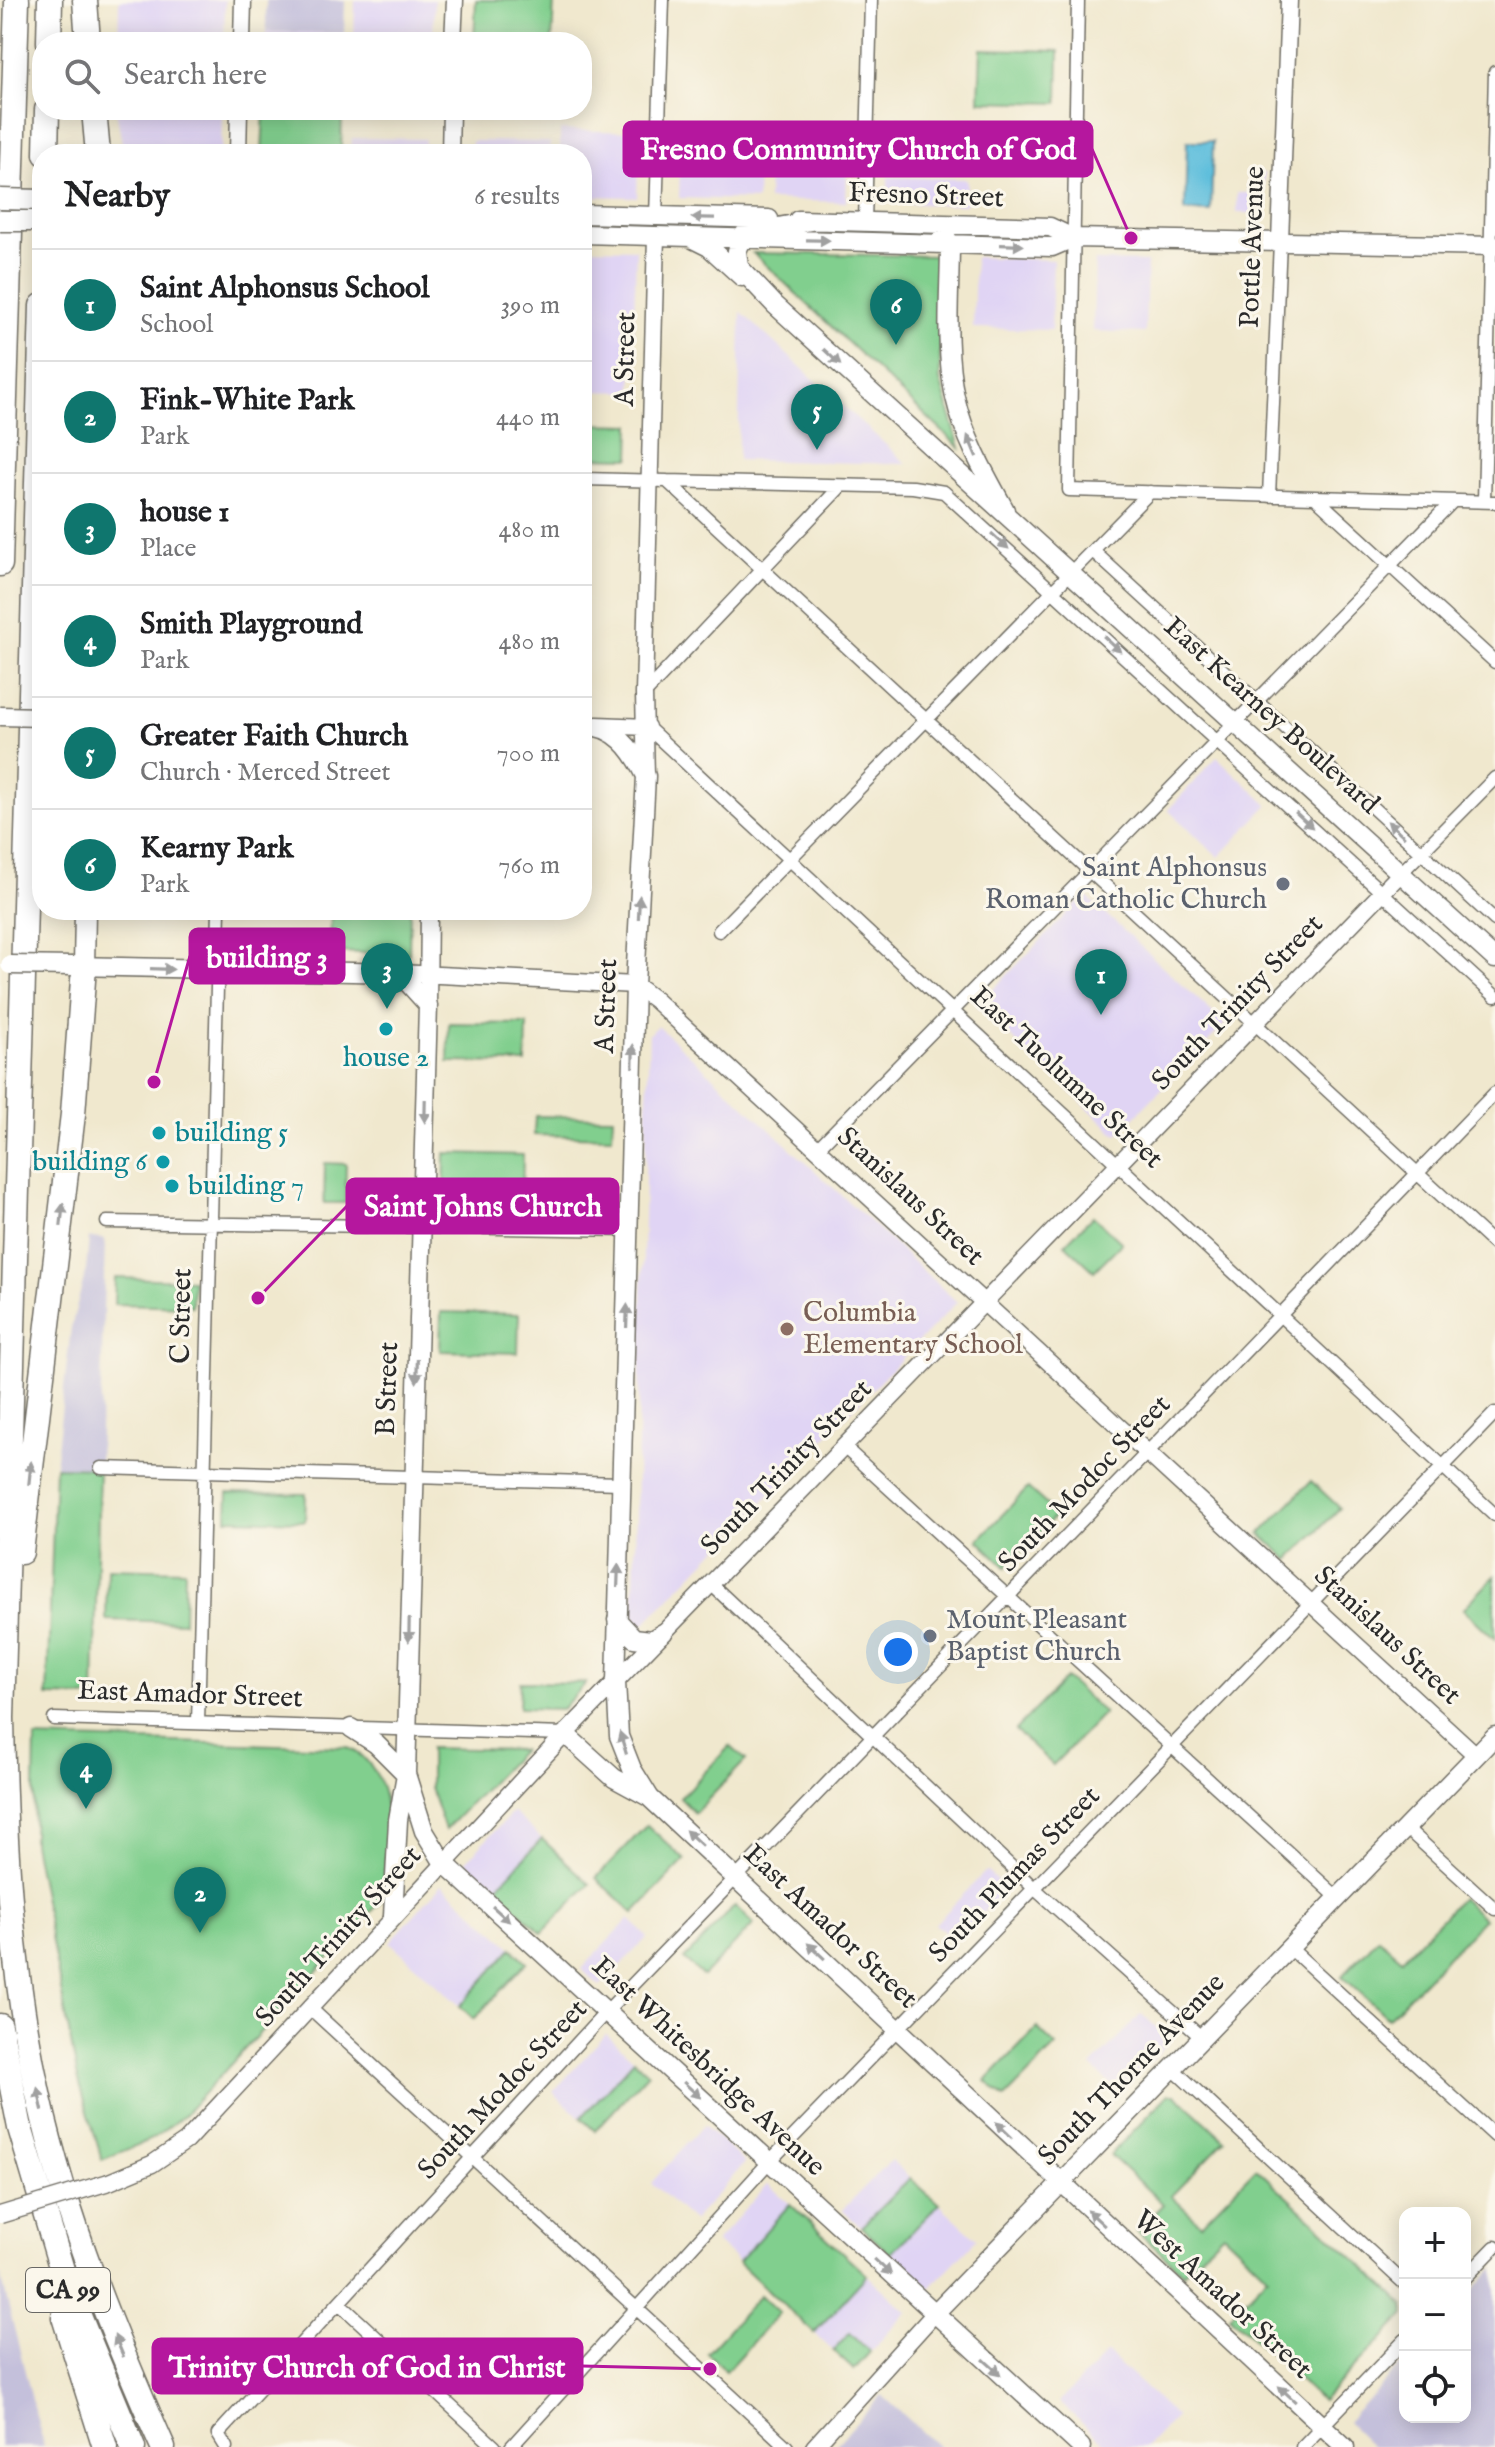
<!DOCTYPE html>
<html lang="en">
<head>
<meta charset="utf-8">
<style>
	:root { --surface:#fff; --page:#f6f6f6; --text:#202124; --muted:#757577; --line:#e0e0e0; --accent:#0f766e }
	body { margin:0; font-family:"IM FELL English",serif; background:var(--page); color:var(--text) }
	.controls { position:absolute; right:24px; bottom:24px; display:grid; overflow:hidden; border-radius:16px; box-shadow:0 4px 20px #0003 }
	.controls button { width:72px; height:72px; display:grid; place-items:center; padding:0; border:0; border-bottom:2px solid var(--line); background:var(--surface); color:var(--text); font:40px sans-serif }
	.you { position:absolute; left:898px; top:1652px; width:28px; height:28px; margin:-20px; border:6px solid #fff; border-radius:50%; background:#1a73e8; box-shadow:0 0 0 12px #1a73e833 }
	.badge { display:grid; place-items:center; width:52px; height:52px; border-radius:50%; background:var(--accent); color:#fff; font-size:26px; font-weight:700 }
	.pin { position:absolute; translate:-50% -66px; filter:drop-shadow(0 2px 4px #0008) }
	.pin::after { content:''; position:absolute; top:42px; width:28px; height:24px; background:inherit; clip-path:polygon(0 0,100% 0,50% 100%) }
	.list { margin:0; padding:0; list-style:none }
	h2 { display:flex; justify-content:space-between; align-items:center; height:104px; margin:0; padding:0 32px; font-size:34px }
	h2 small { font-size:26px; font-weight:400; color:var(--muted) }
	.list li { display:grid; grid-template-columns:52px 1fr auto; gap:24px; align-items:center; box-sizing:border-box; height:112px; padding:0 32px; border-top:2px solid var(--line) }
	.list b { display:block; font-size:30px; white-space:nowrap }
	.list p { margin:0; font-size:26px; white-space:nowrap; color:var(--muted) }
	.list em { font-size:26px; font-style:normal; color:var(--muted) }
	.icon { flex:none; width:44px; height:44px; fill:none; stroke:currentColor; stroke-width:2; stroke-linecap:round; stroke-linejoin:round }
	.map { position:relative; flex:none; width:1495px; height:2447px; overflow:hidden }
	.search { position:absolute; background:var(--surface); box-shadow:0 4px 20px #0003; left:32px; top:32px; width:560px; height:88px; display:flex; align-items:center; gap:20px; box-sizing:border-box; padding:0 28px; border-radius:32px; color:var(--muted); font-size:30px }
	.panel { position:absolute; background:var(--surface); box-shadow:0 4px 20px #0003; left:32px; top:144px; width:560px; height:776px; border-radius:32px }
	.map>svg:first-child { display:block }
</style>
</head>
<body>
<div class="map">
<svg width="1495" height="2447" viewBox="0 0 1495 2447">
	<rect width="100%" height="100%" fill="#fbf7ec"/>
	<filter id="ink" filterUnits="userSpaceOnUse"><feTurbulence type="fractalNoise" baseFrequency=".0125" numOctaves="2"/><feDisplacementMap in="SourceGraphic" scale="16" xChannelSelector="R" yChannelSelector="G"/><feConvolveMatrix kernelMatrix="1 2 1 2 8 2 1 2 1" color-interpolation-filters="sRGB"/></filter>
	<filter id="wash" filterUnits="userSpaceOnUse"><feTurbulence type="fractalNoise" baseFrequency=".006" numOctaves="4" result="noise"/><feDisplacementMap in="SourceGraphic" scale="32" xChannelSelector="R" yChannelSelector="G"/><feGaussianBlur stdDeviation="1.8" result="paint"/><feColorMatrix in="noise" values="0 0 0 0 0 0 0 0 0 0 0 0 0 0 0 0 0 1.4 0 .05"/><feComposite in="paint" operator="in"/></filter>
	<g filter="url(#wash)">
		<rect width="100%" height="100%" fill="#f0e8ce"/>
		<!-- built -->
		<path fill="#e0d4f4" d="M 119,0 L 225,0 L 224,42 L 118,42 Z
			M 355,0 L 434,0 L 433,42 L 354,42 Z
			M 266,31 L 344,33 L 344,42 L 265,42 Z
			M 116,110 L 222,110 L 221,154 L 124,154 Z
			M 681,127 L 759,129 L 757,200 L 679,198 Z
			M 560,130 L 639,132 L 637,197 L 582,196 L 582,154 L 560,154 Z
			M 770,130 L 848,132 L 846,202 L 768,200 Z
			M 352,138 L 425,139 L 424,154 L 351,154 Z
			M 472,141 L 550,142 L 549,154 L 471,154 Z
			M 1248,173 L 1264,173 L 1263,213 L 1237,213 L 1237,193 L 1248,193 Z
			M 888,177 L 967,179 L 966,205 L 888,203 Z
			M 582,248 L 636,249 L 632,392 L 582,391 Z
			M 975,257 L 1053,260 L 1051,330 L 973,328 Z
			M 1095,261 L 1147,262 L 1145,333 L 1093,331 Z
			M 741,312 L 830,394 L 907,464 L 738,460 Z
			M 1217,757 L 1268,805 L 1219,857 L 1168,810 Z
			M 1085,895 L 1225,1024 L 1117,1135 L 977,1006 Z
			M 658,1026 L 957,1302 L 638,1630 L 633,1626 L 649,1034 Z
			M 513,1812 L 542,1839 L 495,1889 L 465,1862 Z
			M 986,1871 L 1006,1889 L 955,1941 L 935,1924 Z
			M 442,1884 L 512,1948 L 460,2006 L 390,1942 Z
			M 629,1919 L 648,1937 L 600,1986 L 581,1969 Z
			M 1142,2014 L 1171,2041 L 1120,2093 L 1091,2066 Z
			M 606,2034 L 634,2060 L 581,2118 L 553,2092 Z
			M 704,2125 L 745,2163 L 693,2221 L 651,2183 Z
			M 891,2160 L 910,2178 L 861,2227 L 842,2210 Z
			M 768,2184 L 790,2204 L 738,2262 L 716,2242 Z
			M 939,2204 L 977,2239 L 929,2289 L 890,2254 Z
			M 867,2275 L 907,2312 L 870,2352 L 850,2333 L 833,2351 L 814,2333 Z
			M 1107,2353 L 1176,2416 L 1146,2447 L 1108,2447 L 1059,2402 Z"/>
		<!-- industrial -->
		<path fill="#c4c0db" d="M 266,0 L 345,0 L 344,33 L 266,31 Z
			M 89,1238 L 105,1239 L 99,1468 L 55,1467 L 71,1328 L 86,1270 Z
			M 1495,2267 L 1495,2447 L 1372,2447 L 1347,2422 L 1405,2360 L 1405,2417 L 1465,2417 L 1465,2298 Z
			M 0,2272 L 44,2447 L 0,2447 Z
			M 882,2395 L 939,2447 L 834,2447 Z"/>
		<!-- green -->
		<path fill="#81cf8e" stroke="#567d5c" stroke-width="2" d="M 476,0 L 554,0 L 552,42 L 474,42 Z
			M 981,49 L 1059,51 L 1058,103 L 979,101 Z
			M 264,110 L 342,111 L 341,154 L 262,154 Z
			M 753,253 L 940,256 L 940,380 L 960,448 Z
			M 582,424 L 631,425 L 630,458 L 582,457 Z
			M 331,910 L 410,910 L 409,954 L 330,952 Z
			M 449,1023 L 527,1024 L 526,1063 L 448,1062 Z
			M 535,1116 L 613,1117 L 612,1137 L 534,1135 Z
			M 445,1153 L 523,1155 L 522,1207 L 444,1205 Z
			M 325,1163 L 346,1164 L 345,1203 L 324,1203 Z
			M 1093,1216 L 1122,1243 L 1094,1271 L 1065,1244 Z
			M 115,1278 L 193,1280 L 192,1306 L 114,1304 Z
			M 441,1312 L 519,1314 L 518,1353 L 440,1351 Z
			M 55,1467 L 99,1468 L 94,1697 L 47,1696 Z
			M 1311,1481 L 1340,1508 L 1289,1560 L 1260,1534 Z
			M 1028,1488 L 1057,1514 L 1006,1567 L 978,1540 Z
			M 228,1493 L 306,1494 L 305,1521 L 227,1519 Z
			M 107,1568 L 185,1570 L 184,1622 L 106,1620 Z
			M 1495,1576 L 1495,1639 L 1463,1609 Z
			M 1066,1678 L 1104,1713 L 1053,1765 L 1015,1730 Z
			M 520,1682 L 586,1683 L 562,1709 L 519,1708 Z
			M 35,1738 L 346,1747 C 403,1770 384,1849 383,1899 L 184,2115 L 154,2138 L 102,2160 L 77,2074 L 33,1843 Z
			M 730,1746 L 746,1760 L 695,1813 L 680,1798 Z
			M 430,1748 L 522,1750 L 445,1830 L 430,1787 Z
			M 647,1825 L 685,1860 L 634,1913 L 596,1878 Z
			M 542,1839 L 590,1884 L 542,1933 L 495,1889 Z
			M 1461,1898 L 1484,1919 L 1388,2018 L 1342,1976 L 1378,1938 L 1402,1959 Z
			M 735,1906 L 754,1924 L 703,1976 L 684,1959 Z
			M 512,1948 L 527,1962 L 474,2019 L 460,2006 Z
			M 1037,2028 L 1056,2046 L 1005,2098 L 986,2081 Z
			M 634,2060 L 648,2073 L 595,2131 L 581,2118 Z
			M 1169,2094 L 1175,2094 L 1225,2140 L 1171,2196 L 1201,2224 L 1256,2168 L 1405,2305 L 1405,2315 L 1322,2401 L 1229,2316 L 1268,2276 L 1223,2233 L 1183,2273 L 1137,2231 L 1163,2204 L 1110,2155 Z
			M 910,2178 L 939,2204 L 890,2254 L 861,2227 Z
			M 790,2204 L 867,2275 L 814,2333 L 738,2262 Z
			M 760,2295 L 779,2313 L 726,2371 L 707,2353 Z
			M 850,2333 L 870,2352 L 854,2370 L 833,2351 Z"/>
		<!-- water -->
		<path fill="#5dbedc" stroke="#447484" stroke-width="2" d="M 1187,141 L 1213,141 L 1211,212 L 1185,211 Z"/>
	</g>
	<g filter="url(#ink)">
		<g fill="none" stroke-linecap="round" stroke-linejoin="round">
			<!-- minor casing -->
			<g stroke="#706d64" stroke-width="15">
				<path id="minor" d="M 1078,0 L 1069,490 L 1495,502
					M 656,217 L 663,0
					M 865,222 L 871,0
					M 582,479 L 913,487 L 944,492 L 1495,996
					M 667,481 L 1495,1245
					M 1269,496 L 1280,241
					M 1315,497 L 1495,662
					M 1484,501 L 1495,72
					M 1094,552 L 1495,920
					M 644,694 L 841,486
					M 647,727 L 1495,1515
					M 1401,873 L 1495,778
					M 719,931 L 1150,492
					M 817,1149 L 1453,501
					M 107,1222 L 630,1230
					M 844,1447 L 1338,1898
					M 101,1468 L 620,1483
					M 711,1584 L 1035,1889 L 1202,2038
					M 54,1719 L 565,1734
					M 198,1723 L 219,910
					M 1406,1828 L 1495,1909
					M 1290,1948 L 1495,2136
					M 310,2008 L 787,2447
					M 1173,2069 L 1405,2284
					M 1465,2278 L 1495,2247
					M 339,2303 L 495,2447
					M 226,2447 L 218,2434 L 607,2011 L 1495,1093
					M 511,2447 L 769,2162 L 1495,1413
					M 1302,2447 L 1405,2340"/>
			</g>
			<!-- tertiary casing -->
			<g stroke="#706d64" stroke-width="19">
				<path id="tertiary" d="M 242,42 L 243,0
					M 453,42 L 455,0
					M 238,154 L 239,110
					M 450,154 L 451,110
					M 1280,241 L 1289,0
					M 597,725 L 647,727
					M 646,776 L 644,694 L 656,236
					M 399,973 L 635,985 L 655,1000 L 1476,1755
					M 428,1005 L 429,910
					M 109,2182 L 152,2164 L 186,2141 L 565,1734 L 1401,873
					M 814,2447 L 934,2314"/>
			</g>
			<!-- secondary casing -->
			<g stroke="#706d64" stroke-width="21">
				<path id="secondary" d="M 582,214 L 769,219
					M 798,220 L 1050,227 L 1073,238
					M 811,221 L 745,233 L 737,251 L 739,267 L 775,305 L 1495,959
					M 943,233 L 950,243 C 950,294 944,347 955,397 C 964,437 985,474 1005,510
					M 582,234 L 1052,247 L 1073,238 L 1495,246
					M 693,239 L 709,247 L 742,277
					M 582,725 C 616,726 632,748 646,776 L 635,985 L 616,1682 L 619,1736 L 632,1769 L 650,1798 L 1345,2447
					M 73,966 L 399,973 L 428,1005 L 406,1774 L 424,1831 L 443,1862 L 1081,2447
					M 617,1620 L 634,1638 L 651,1640 L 663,1633
					M 351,1728 L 376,1744 L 406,1774 L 398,1820 L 393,1916
					M 565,1734 L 614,1778 L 647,1796
					M 934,2314 L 1495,1736"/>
			</g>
			<!-- primary casing -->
			<g stroke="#706d64" stroke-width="23">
				<path id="primary" d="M 84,967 L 85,910"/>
			</g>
			<!-- motorway casing -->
			<g stroke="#706d64" stroke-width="27">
				<path id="motorway" d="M 85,0 L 88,42
					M 49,42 L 50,0
					M 94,110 L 98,154
					M 46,154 L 47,110
					M 42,306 L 2,1718 C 4,1845 11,1973 39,2098 C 66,2219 113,2334 163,2447
					M 0,564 L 17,0
					M 21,1552 L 73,1114 L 84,967
					M 0,2026 L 20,2128 L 67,2287 L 133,2447
					M 64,2317 L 105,2447"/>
			</g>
			<!-- minor -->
			<use href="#minor" stroke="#fff" stroke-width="12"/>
			<!-- tertiary -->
			<use href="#tertiary" stroke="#fff" stroke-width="16"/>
			<!-- secondary -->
			<use href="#secondary" stroke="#fff" stroke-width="18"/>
			<!-- primary -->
			<use href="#primary" stroke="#fff" stroke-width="20"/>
			<!-- motorway -->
			<use href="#motorway" stroke="#fff" stroke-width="24"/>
			<!-- tertiary-bridge casing -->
			<g stroke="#706d64" stroke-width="19" stroke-linecap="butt">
				<path id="tertiary-bridge" d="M 0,2215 L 109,2182"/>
			</g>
			<!-- secondary-bridge casing -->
			<g stroke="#706d64" stroke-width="21" stroke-linecap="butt">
				<path id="secondary-bridge" d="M 0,716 L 42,717
					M 10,965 L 72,966"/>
			</g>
			<!-- primary-bridge casing -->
			<g stroke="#706d64" stroke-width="23" stroke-linecap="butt">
				<path id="primary-bridge" d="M 0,199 L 42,200
					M 0,221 L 42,221"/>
			</g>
			<!-- tertiary-bridge -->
			<use href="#tertiary-bridge" stroke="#fff" stroke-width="16"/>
			<!-- secondary-bridge -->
			<use href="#secondary-bridge" stroke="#fff" stroke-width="18"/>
			<!-- primary-bridge -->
			<use href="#primary-bridge" stroke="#fff" stroke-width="20"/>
		</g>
		<!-- one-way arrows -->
		<defs><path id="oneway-solid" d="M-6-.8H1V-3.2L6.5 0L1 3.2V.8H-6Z" transform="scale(2)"/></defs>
		<g fill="#a0a0a0">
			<use href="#oneway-solid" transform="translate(703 218) rotate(-179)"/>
			<use href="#oneway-solid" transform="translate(818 240) rotate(1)"/>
			<use href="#oneway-solid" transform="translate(1012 245) rotate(2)"/>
			<use href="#oneway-solid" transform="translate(832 357) rotate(43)"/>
			<use href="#oneway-solid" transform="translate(972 446) rotate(-113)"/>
			<use href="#oneway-solid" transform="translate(1000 541) rotate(42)"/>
			<use href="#oneway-solid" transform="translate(1112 644) rotate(43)"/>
			<use href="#oneway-solid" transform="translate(1304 820) rotate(43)"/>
			<use href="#oneway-solid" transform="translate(1396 829) rotate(-137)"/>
			<use href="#oneway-solid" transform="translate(639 907) rotate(-87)"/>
			<use href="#oneway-solid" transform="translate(162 969) rotate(2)"/>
			<use href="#oneway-solid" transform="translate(633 1056) rotate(-89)"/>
			<use href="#oneway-solid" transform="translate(425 1111) rotate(91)"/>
			<use href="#oneway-solid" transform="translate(62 1215) rotate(-84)"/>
			<use href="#oneway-solid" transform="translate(627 1316) rotate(-88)"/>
			<use href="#oneway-solid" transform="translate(417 1371) rotate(92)"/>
			<use href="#oneway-solid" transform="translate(30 1473) rotate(-84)"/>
			<use href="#oneway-solid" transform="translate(618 1576) rotate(-88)"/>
			<use href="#oneway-solid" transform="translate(409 1630) rotate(91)"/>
			<use href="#oneway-solid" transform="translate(623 1743) rotate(-107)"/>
			<use href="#oneway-solid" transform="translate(694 1838) rotate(-137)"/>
			<use href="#oneway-solid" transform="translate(501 1914) rotate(42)"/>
			<use href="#oneway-solid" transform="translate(816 1951) rotate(-137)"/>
			<use href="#oneway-solid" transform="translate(692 2090) rotate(43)"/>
			<use href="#oneway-solid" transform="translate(40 2099) rotate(-103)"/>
			<use href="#oneway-solid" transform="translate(1004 2130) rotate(-136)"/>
			<use href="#oneway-solid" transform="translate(1096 2218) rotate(-137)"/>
			<use href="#oneway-solid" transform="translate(883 2267) rotate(43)"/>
			<use href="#oneway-solid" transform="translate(119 2346) rotate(-113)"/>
			<use href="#oneway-solid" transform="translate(992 2367) rotate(42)"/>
			<use href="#oneway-solid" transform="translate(1287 2394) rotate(-137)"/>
		</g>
	</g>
	<!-- markers -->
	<g fill="#6b7280" stroke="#fbf7ec" stroke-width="3">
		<circle cx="1283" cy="884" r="8"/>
		<circle cx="930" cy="1636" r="8"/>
	</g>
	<g fill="#0f9aa8" stroke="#fbf7ec" stroke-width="3">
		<circle cx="386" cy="1029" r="8"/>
		<circle cx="159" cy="1133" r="8"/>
		<circle cx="163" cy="1162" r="8"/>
		<circle cx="172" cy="1186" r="8"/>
	</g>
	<circle fill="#8d6e63" stroke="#fbf7ec" stroke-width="3" cx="787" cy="1329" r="8"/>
	<g text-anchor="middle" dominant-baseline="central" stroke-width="6" stroke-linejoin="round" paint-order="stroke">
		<!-- shield labels -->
		<rect fill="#fbf7ec" stroke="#696865" stroke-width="2" x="26" y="2268" width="84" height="44" rx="6"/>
		<g font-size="26" font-weight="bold" fill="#2b2b2b">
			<text x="68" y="2290">CA 99</text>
		</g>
		<!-- street labels -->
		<g font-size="28" fill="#2b2b2b" stroke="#fbf7ec">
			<text transform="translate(926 196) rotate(2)">Fresno Street</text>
			<text transform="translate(1253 247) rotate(-88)">Pottle Avenue</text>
			<text transform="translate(626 359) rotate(-89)">A Street</text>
			<text transform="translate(1271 716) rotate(42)">East Kearney Boulevard</text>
			<text transform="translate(1238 1003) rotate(-46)">South Trinity Street</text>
			<text transform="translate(607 1006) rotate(-88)">A Street</text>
			<text transform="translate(1066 1078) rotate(43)">East Tuolumne Street</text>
			<text transform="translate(910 1197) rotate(43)">Stanislaus Street</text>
			<text transform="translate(182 1316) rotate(-89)">C Street</text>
			<text transform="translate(388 1389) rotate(-88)">B Street</text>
			<text transform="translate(787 1468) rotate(-46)">South Trinity Street</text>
			<text transform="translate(1085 1484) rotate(-46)">South Modoc Street</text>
			<text transform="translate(1387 1636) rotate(43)">Stanislaus Street</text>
			<text transform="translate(190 1695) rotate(2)">East Amador Street</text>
			<text transform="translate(1015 1875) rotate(-46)">South Plumas Street</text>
			<text transform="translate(830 1927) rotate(43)">East Amador Street</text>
			<text transform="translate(339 1937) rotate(-48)">South Trinity Street</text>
			<text transform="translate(708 2067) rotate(43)">East Whitesbridge Avenue</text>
			<text transform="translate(1132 2070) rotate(-46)">South Thorne Avenue</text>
			<text transform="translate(503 2090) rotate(-47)">South Modoc Street</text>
			<text transform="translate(1222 2295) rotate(43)">West Amador Street</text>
		</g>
		<!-- worship labels -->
		<g font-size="28" fill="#5b616d" stroke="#fbf7ec" text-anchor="end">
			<text x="1267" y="868">Saint Alphonsus<tspan x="1267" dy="32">Roman Catholic Church</tspan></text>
			<text x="946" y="1620" text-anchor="start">Mount Pleasant<tspan x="946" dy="32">Baptist Church</tspan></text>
		</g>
		<!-- culture labels -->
		<g font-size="28" fill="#0d838f" stroke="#fbf7ec" text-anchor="start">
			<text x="386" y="1058" text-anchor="middle">house 2</text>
			<text x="175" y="1133">building 5</text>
			<text x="147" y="1162" text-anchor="end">building 6</text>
			<text x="188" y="1186">building 7</text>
		</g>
		<!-- education labels -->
		<g font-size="28" fill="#785e54" stroke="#fbf7ec" text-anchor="start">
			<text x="803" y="1313">Columbia<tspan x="803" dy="32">Elementary School</tspan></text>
		</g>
	</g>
	<!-- callouts -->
	<path fill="none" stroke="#b5179e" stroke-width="3" d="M1131 238L1092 149M154 1082L190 956M258 1298L347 1206M710 2369L582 2366"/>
	<g fill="#b5179e" stroke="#fbf7ec" stroke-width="3">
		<circle cx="1131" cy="238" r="8"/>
		<circle cx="154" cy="1082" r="8"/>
		<circle cx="258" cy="1298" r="8"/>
		<circle cx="710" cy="2369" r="8"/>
	</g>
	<g fill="#b5179e" stroke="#b5179e" stroke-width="3">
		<rect x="624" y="122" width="468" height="54" rx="8"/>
		<rect x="190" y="929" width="154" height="54" rx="8"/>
		<rect x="347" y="1179" width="271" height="54" rx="8"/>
		<rect x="153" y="2339" width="429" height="54" rx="8"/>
	</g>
	<g font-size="30" text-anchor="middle" font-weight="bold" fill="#fff">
		<text x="858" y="159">Fresno Community Church of God</text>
		<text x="267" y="967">building 3</text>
		<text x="483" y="1216">Saint Johns Church</text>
		<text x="367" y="2377">Trinity Church of God in Christ</text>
	</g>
</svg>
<div class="controls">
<button>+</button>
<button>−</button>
<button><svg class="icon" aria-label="locate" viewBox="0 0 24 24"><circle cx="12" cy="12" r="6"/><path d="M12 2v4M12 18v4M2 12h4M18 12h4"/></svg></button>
</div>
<div class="you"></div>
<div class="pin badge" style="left:1101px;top:1015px">1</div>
<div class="pin badge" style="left:200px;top:1933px">2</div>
<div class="pin badge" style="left:387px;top:1009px">3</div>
<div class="pin badge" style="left:86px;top:1809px">4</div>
<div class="pin badge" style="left:817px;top:450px">5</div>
<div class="pin badge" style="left:896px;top:345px">6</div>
<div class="search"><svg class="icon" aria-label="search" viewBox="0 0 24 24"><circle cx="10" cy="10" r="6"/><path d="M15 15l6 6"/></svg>Search here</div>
<section class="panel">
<h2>Nearby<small>6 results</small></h2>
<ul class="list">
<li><span class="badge">1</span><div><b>Saint Alphonsus School</b><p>School</p></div><em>390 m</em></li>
<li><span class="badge">2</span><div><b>Fink-White Park</b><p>Park</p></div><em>440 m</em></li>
<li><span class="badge">3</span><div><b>house 1</b><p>Place</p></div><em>480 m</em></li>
<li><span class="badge">4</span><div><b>Smith Playground</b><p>Park</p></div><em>480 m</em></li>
<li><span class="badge">5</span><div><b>Greater Faith Church</b><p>Church · Merced Street</p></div><em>700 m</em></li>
<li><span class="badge">6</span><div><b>Kearny Park</b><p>Park</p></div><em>760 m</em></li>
</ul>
</section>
</div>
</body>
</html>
